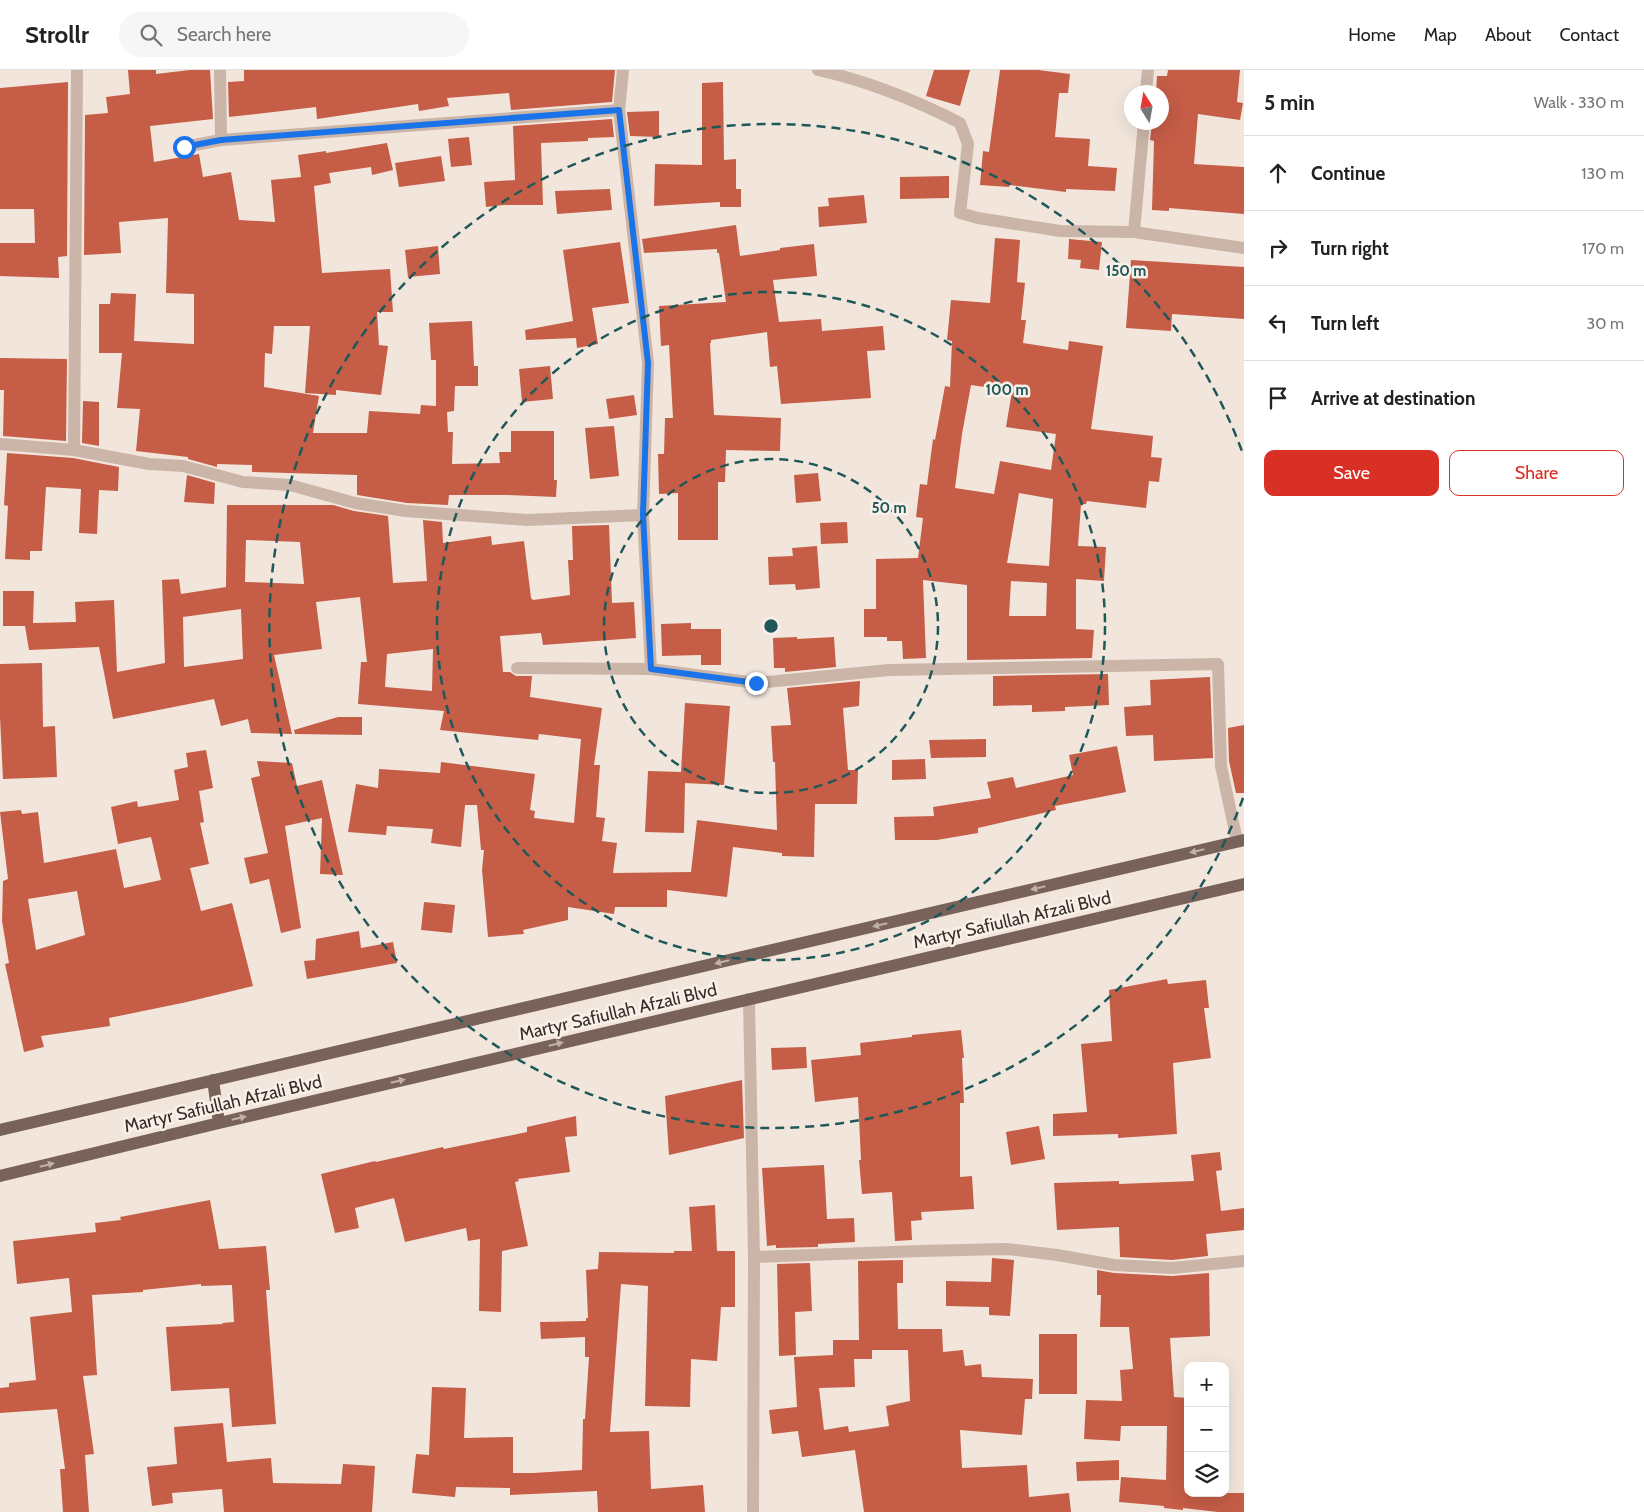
<!DOCTYPE html>
<html lang="en">
<head>
<meta charset="utf-8">
<style>
	:root { --surface:#fff; --page:#f6f6f6; --text:#222; --muted:#767676; --line:#e0e0e0; --accent:#d93025 }
	body { margin:0; font-family:Cabin,sans-serif; background:var(--page); color:var(--text) }
	.controls { position:absolute; right:15px; bottom:15px; display:grid; overflow:hidden; border-radius:10px; box-shadow:0 5px 20px #0002 }
	.controls button { width:45px; height:45px; display:grid; place-items:center; padding:0; border:0; border-bottom:1px solid var(--line); background:var(--surface); color:var(--text); font:25px sans-serif }
	.compass { position:absolute; left:1124px; top:15px; width:45px; height:45px; border-radius:50%; background:var(--surface); box-shadow:0 5px 20px #0002; rotate:349deg }
	.stop { position:absolute; width:15px; height:15px; margin:-11px; border:4px solid #1a73e8; border-radius:50%; background:#fff }
	.stop.end { background:#1a73e8; border-color:#fff; box-shadow:0 1px 5px #0008 }
	.list { margin:0; padding:0; list-style:none }
	h2 { display:flex; justify-content:space-between; align-items:center; height:65px; margin:0; padding:0 20px; font-size:21px }
	h2 small { font-size:16px; font-weight:400; color:var(--muted) }
	.list li { display:grid; grid-template-columns:32px 1fr auto; gap:15px; align-items:center; box-sizing:border-box; height:75px; padding:0 20px; border-top:1px solid var(--line) }
	.list b { display:block; font-size:19px; white-space:nowrap }
	.list em { font-size:16px; font-style:normal; color:var(--muted) }
	.actions { display:flex; gap:10px; padding:15px 20px }
	.actions a { flex:1; padding:11px 0; border:1px solid var(--accent); border-radius:10px; text-align:center; font-size:18px; color:var(--accent) }
	.actions .main { background:var(--accent); color:#fff }
	.icon { flex:none; width:28px; height:28px; fill:none; stroke:currentColor; stroke-width:2; stroke-linecap:round; stroke-linejoin:round }
	.map { position:relative; flex:none; width:1244px; height:1442px; overflow:hidden }
	header { display:flex; align-items:center; gap:30px; box-sizing:border-box; height:70px; padding:0 25px; background:var(--surface); border-bottom:1px solid var(--line) }
	header strong { font-size:24px }
	nav { display:flex; gap:28px; margin-inline-start:auto; font-size:18px }
	.search { width:350px; height:45px; background:var(--page); display:flex; align-items:center; gap:12px; box-sizing:border-box; padding:0 18px; border-radius:28px; color:var(--muted); font-size:19px }
	main { display:flex }
	aside { flex:1; background:var(--surface) }
	.map>svg:first-child { display:block }
</style>
</head>
<body>
<header>
<strong>Strollr</strong>
<div class="search"><svg class="icon" aria-label="search" viewBox="0 0 24 24"><circle cx="10" cy="10" r="6"/><path d="M15 15l6 6"/></svg>Search here</div>
<nav><a>Home</a><a>Map</a><a>About</a><a>Contact</a></nav>
</header>
<main>
<div class="map">
<svg width="1244" height="1442" viewBox="0 0 1244 1442">
	<rect width="100%" height="100%" fill="#f2e6dc"/>
	<!-- building -->
	<path fill="#c55d47" fill-rule="evenodd" d="M 128,0 L 156,0 L 156,4 L 190,0 L 210,0 L 213,49 L 150,56 L 154,92 L 199,84 L 203,107 L 231,102 L 239,150 L 275,152 L 271,110 L 301,107 L 298,85 L 326,81 L 326,83 L 387,73 L 393,100 L 372,105 L 371,97 L 329,103 L 331,113 L 314,116 L 322,203 L 390,199 L 393,242 L 377,242 L 379,275 L 388,276 L 381,325 L 336,320 L 336,325 L 305,323 L 310,256 L 274,256 L 272,284 L 265,283 L 264,317 L 319,326 L 313,363 L 367,363 L 369,341 L 420,344 L 421,335 L 436,336 L 436,290 L 431,290 L 429,253 L 472,251 L 474,296 L 478,296 L 478,316 L 455,316 L 454,341 L 447,342 L 448,362 L 453,362 L 452,394 L 500,393 L 499,382 L 511,382 L 511,361 L 554,361 L 554,410 L 557,410 L 556,427 L 506,425 L 449,425 L 448,435 L 407,433 L 357,425 L 357,405 L 252,402 L 252,395 L 217,394 L 217,397 L 188,389 L 188,387 L 136,381 L 140,339 L 117,338 L 122,283 L 99,283 L 99,234 L 110,234 L 111,223 L 136,224 L 134,271 L 194,274 L 194,224 L 166,223 L 168,148 L 119,152 L 121,183 L 84,185 L 85,45 L 108,43 L 106,27 L 130,24 Z
		M 244,0 L 615,0 L 612,32 L 511,40 L 509,23 L 447,28 L 449,36 L 419,41 L 418,34 L 317,49 L 316,37 L 229,47 L 228,12 L 244,11 Z
		M 934,0 L 970,0 L 960,36 L 926,26 Z
		M 1000,0 L 1038,0 L 1070,4 L 1068,23 L 1059,23 L 1055,67 L 1090,69 L 1088,96 L 1117,98 L 1115,121 L 1066,119 L 1066,122 L 1009,115 L 1009,117 L 980,115 L 983,81 L 989,82 Z
		M 1168,0 L 1240,0 L 1237,32 L 1243,33 L 1240,50 L 1198,44 L 1194,94 L 1244,97 L 1244,144 L 1169,138 L 1169,141 L 1152,140 L 1154,71 L 1150,70 L 1152,52 L 1162,52 L 1162,22 L 1156,22 L 1157,6 L 1167,6 Z
		M 68,12 L 67,186 L 58,187 L 59,208 L 0,206 L 0,173 L 35,173 L 34,139 L 0,139 L 0,18 Z
		M 723,12 L 724,90 L 736,89 L 736,119 L 741,119 L 741,137 L 720,137 L 720,132 L 654,136 L 655,94 L 702,95 L 702,13 Z
		M 659,41 L 659,67 L 630,66 L 627,42 Z
		M 612,49 L 614,67 L 588,68 L 588,71 L 541,73 L 543,135 L 504,135 L 486,137 L 484,112 L 515,110 L 513,56 Z
		M 469,67 L 472,95 L 451,97 L 448,69 Z
		M 441,86 L 445,111 L 399,117 L 395,93 Z
		M 949,106 L 949,128 L 900,129 L 900,107 Z
		M 610,119 L 612,140 L 557,144 L 555,121 Z
		M 864,125 L 867,153 L 819,157 L 818,137 L 829,136 L 828,128 Z
		M 736,155 L 740,186 L 780,180 L 780,178 L 814,174 L 817,206 L 773,210 L 779,252 L 821,249 L 822,261 L 883,256 L 885,280 L 867,281 L 871,328 L 781,334 L 777,296 L 770,297 L 767,262 L 711,270 L 711,273 L 710,273 L 714,345 L 781,348 L 780,381 L 726,380 L 725,412 L 718,412 L 718,470 L 678,470 L 678,423 L 659,424 L 658,384 L 664,384 L 665,348 L 673,348 L 669,275 L 661,276 L 659,236 L 726,232 L 719,183 L 717,183 L 717,179 L 644,183 L 642,169 Z
		M 995,168 L 1020,170 L 1017,212 L 1025,213 L 1021,250 L 1026,250 L 1023,273 L 1068,280 L 1069,271 L 1103,276 L 1091,359 L 1153,366 L 1151,387 L 1162,388 L 1159,412 L 1149,411 L 1146,438 L 1087,431 L 1086,434 L 1081,434 L 1078,476 L 1106,477 L 1104,511 L 1076,509 L 1076,559 L 1094,560 L 1092,588 L 967,590 L 967,515 L 923,510 L 926,588 L 903,589 L 902,571 L 887,571 L 887,567 L 864,567 L 864,539 L 876,539 L 876,489 L 918,488 L 923,448 L 916,447 L 920,414 L 927,415 L 933,369 L 935,370 L 945,316 L 950,317 L 952,271 L 947,270 L 951,230 L 990,233 ZM 971,315 L 1012,321 L 1006,357 L 1056,364 L 1051,400 L 1000,391 L 994,424 L 955,418 L 962,364 ZM 1019,423 L 1053,429 L 1049,496 L 1007,493 ZM 1011,511 L 1047,513 L 1046,546 L 1009,546 Z
		M 1069,169 L 1102,172 L 1099,200 L 1080,198 L 1081,190 L 1068,189 Z
		M 620,172 L 629,233 L 592,238 L 598,274 L 577,278 L 576,268 L 526,270 L 525,260 L 573,251 L 563,180 Z
		M 438,176 L 440,204 L 408,207 L 405,180 Z
		M 1131,190 L 1244,197 L 1244,249 L 1172,244 L 1171,261 L 1126,258 Z
		M 0,288 L 67,289 L 66,371 L 3,366 L 4,320 L 0,320 Z
		M 550,296 L 553,329 L 522,332 L 519,299 Z
		M 634,325 L 637,345 L 609,349 L 606,329 Z
		M 83,331 L 99,332 L 99,376 L 82,373 Z
		M 614,356 L 619,406 L 590,409 L 585,358 Z
		M 7,383 L 73,388 L 119,397 L 118,421 L 99,420 L 97,464 L 79,463 L 81,419 L 46,417 L 42,481 L 30,481 L 30,490 L 5,489 L 8,436 L 4,435 Z
		M 818,403 L 821,431 L 796,433 L 794,405 Z
		M 187,405 L 215,413 L 214,434 L 184,432 Z
		M 227,435 L 333,435 L 354,441 L 388,446 L 393,513 L 427,511 L 423,450 L 442,452 L 443,473 L 491,466 L 492,475 L 524,471 L 531,528 L 533,530 L 570,525 L 568,490 L 573,490 L 572,456 L 609,455 L 612,533 L 634,532 L 636,568 L 543,575 L 541,563 L 500,566 L 503,602 L 510,602 L 516,606 L 532,606 L 530,627 L 602,638 L 594,695 L 600,695 L 596,747 L 605,748 L 602,771 L 617,773 L 613,803 L 691,802 L 697,750 L 777,760 L 775,692 L 773,692 L 771,656 L 791,655 L 787,618 L 860,611 L 859,636 L 843,638 L 848,700 L 858,700 L 857,734 L 815,734 L 814,787 L 782,786 L 782,783 L 733,777 L 727,827 L 667,820 L 667,837 L 615,837 L 614,844 L 568,837 L 568,850 L 523,860 L 524,864 L 488,867 L 482,800 L 484,780 L 481,780 L 477,735 L 465,735 L 461,777 L 431,773 L 433,759 L 387,756 L 386,765 L 348,762 L 356,714 L 378,718 L 379,699 L 440,703 L 441,692 L 535,704 L 530,740 L 535,741 L 534,748 L 574,753 L 581,669 L 539,664 L 538,670 L 440,660 L 444,641 L 358,634 L 361,592 L 367,592 L 360,527 L 316,532 L 322,579 L 274,585 L 292,664 L 251,663 L 248,649 L 221,656 L 214,629 L 113,649 L 99,577 L 29,580 L 25,556 L 3,556 L 3,521 L 34,521 L 33,553 L 76,552 L 75,532 L 114,530 L 117,602 L 165,593 L 162,510 L 179,509 L 181,524 L 226,517 ZM 246,470 L 300,472 L 304,514 L 245,512 ZM 241,539 L 243,589 L 184,597 L 183,547 ZM 433,579 L 432,621 L 385,617 L 387,584 Z
		M 847,452 L 848,473 L 821,474 L 820,453 Z
		M 817,476 L 820,518 L 796,520 L 795,514 L 769,515 L 768,487 L 793,486 L 792,478 Z
		M 691,553 L 691,559 L 721,559 L 721,595 L 701,595 L 701,585 L 662,586 L 661,554 Z
		M 797,567 L 797,569 L 834,567 L 836,597 L 785,602 L 785,598 L 774,598 L 773,568 Z
		M 42,593 L 43,657 L 55,656 L 57,707 L 3,709 L 0,647 L 0,594 Z
		M 1108,604 L 1109,635 L 1065,637 L 1065,641 L 1032,642 L 1032,635 L 993,636 L 993,606 Z
		M 1210,607 L 1213,688 L 1154,691 L 1153,665 L 1126,666 L 1124,637 L 1151,635 L 1150,610 Z
		M 685,633 L 730,636 L 724,715 L 685,713 L 684,763 L 645,762 L 648,701 L 681,702 Z
		M 338,647 L 362,647 L 362,665 L 295,664 L 294,660 Z
		M 1244,655 L 1244,723 L 1236,723 L 1229,691 L 1228,658 Z
		M 986,669 L 986,687 L 931,688 L 929,670 Z
		M 1117,676 L 1126,722 L 1055,736 L 1056,740 L 978,758 L 978,763 L 937,770 L 895,770 L 894,747 L 934,746 L 933,737 L 991,728 L 987,712 L 1013,707 L 1016,718 L 1073,705 L 1069,685 Z
		M 206,680 L 213,718 L 199,721 L 204,752 L 200,753 L 209,794 L 190,798 L 201,841 L 232,833 L 253,916 L 187,932 L 109,948 L 110,956 L 41,966 L 44,977 L 24,982 L 5,894 L 9,893 L 2,851 L 3,811 L 8,809 L 0,742 L 21,740 L 22,744 L 38,742 L 44,793 L 116,779 L 124,818 L 161,810 L 151,767 L 118,774 L 111,737 L 137,731 L 138,737 L 179,730 L 174,700 L 188,697 L 186,683 ZM 77,821 L 85,865 L 36,880 L 28,829 Z
		M 925,689 L 926,709 L 892,710 L 892,690 Z
		M 257,691 L 292,693 L 297,716 L 322,710 L 343,805 L 320,804 L 322,748 L 285,756 L 301,858 L 281,863 L 269,809 L 250,814 L 244,788 L 268,783 L 251,708 L 260,706 Z
		M 424,832 L 455,835 L 452,863 L 421,860 Z
		M 359,861 L 361,878 L 393,872 L 397,893 L 307,909 L 304,891 L 315,890 L 316,869 Z
		M 1167,909 L 1168,914 L 1206,910 L 1209,938 L 1204,938 L 1211,988 L 1173,993 L 1177,1064 L 1118,1068 L 1118,1064 L 1053,1066 L 1053,1044 L 1087,1042 L 1081,974 L 1112,971 L 1109,920 Z
		M 961,960 L 964,988 L 962,988 L 964,1033 L 960,1033 L 960,1107 L 972,1106 L 974,1139 L 921,1142 L 922,1150 L 911,1151 L 912,1170 L 895,1171 L 892,1122 L 862,1124 L 859,1090 L 861,1090 L 858,1027 L 815,1032 L 811,990 L 861,985 L 860,973 L 912,967 L 912,965 Z
		M 806,977 L 807,998 L 772,1000 L 771,978 Z
		M 742,1010 L 744,1068 L 669,1085 L 665,1026 Z
		M 576,1046 L 577,1066 L 565,1067 L 570,1102 L 518,1109 L 519,1111 L 515,1112 L 528,1176 L 502,1181 L 501,1242 L 479,1241 L 480,1169 L 468,1171 L 466,1158 L 405,1172 L 394,1128 L 355,1138 L 359,1158 L 335,1163 L 321,1104 L 375,1091 L 376,1092 L 443,1077 L 444,1079 L 527,1062 L 527,1057 Z
		M 1039,1056 L 1045,1089 L 1011,1095 L 1006,1062 Z
		M 1220,1082 L 1222,1100 L 1216,1101 L 1221,1141 L 1244,1138 L 1244,1160 L 1206,1164 L 1208,1186 L 1172,1190 L 1120,1187 L 1119,1157 L 1057,1160 L 1054,1113 L 1119,1111 L 1119,1114 L 1194,1111 L 1191,1085 Z
		M 824,1095 L 827,1149 L 854,1148 L 855,1172 L 818,1174 L 818,1177 L 776,1178 L 776,1175 L 767,1176 L 762,1098 Z
		M 210,1130 L 219,1179 L 266,1176 L 270,1220 L 266,1220 L 276,1354 L 232,1357 L 229,1318 L 171,1321 L 166,1257 L 223,1254 L 222,1253 L 234,1252 L 232,1215 L 201,1216 L 201,1214 L 143,1220 L 143,1222 L 92,1225 L 97,1305 L 83,1306 L 94,1384 L 85,1385 L 89,1442 L 63,1442 L 60,1399 L 65,1399 L 57,1339 L 0,1343 L 0,1318 L 9,1317 L 9,1313 L 36,1310 L 30,1247 L 72,1242 L 69,1208 L 17,1214 L 13,1171 L 96,1162 L 95,1153 L 121,1150 L 120,1147 Z
		M 715,1135 L 717,1181 L 735,1181 L 735,1237 L 721,1237 L 717,1291 L 691,1289 L 690,1337 L 645,1336 L 648,1216 L 621,1214 L 610,1362 L 649,1361 L 651,1419 L 703,1415 L 705,1442 L 598,1442 L 597,1421 L 510,1425 L 510,1418 L 456,1417 L 455,1427 L 412,1423 L 416,1384 L 429,1385 L 432,1317 L 466,1318 L 464,1368 L 513,1367 L 513,1403 L 533,1403 L 582,1400 L 583,1349 L 585,1349 L 589,1287 L 585,1287 L 585,1267 L 541,1269 L 540,1252 L 586,1251 L 586,1248 L 588,1248 L 586,1200 L 598,1199 L 599,1182 L 674,1183 L 674,1181 L 692,1181 L 689,1137 Z
		M 992,1188 L 1014,1190 L 1010,1246 L 989,1245 L 989,1237 L 946,1236 L 946,1211 L 991,1212 Z
		M 903,1190 L 903,1213 L 897,1213 L 898,1259 L 942,1259 L 943,1282 L 963,1280 L 965,1296 L 981,1294 L 982,1307 L 1033,1309 L 1032,1329 L 1025,1329 L 1022,1365 L 960,1360 L 962,1398 L 1027,1395 L 1029,1427 L 1069,1423 L 1071,1442 L 864,1442 L 855,1380 L 802,1387 L 798,1361 L 772,1364 L 769,1340 L 797,1337 L 794,1287 L 833,1285 L 833,1270 L 859,1270 L 858,1191 ZM 872,1280 L 908,1280 L 910,1331 L 886,1336 L 889,1356 L 849,1362 L 848,1356 L 824,1360 L 819,1318 L 855,1317 L 854,1289 L 872,1289 Z
		M 810,1193 L 812,1241 L 795,1242 L 796,1285 L 779,1286 L 777,1194 Z
		M 1097,1200 L 1114,1203 L 1172,1206 L 1209,1203 L 1210,1266 L 1170,1268 L 1174,1327 L 1188,1328 L 1188,1407 L 1185,1423 L 1244,1423 L 1244,1442 L 1218,1442 L 1183,1438 L 1183,1440 L 1164,1438 L 1164,1436 L 1119,1432 L 1121,1407 L 1166,1410 L 1167,1356 L 1121,1356 L 1120,1371 L 1084,1369 L 1086,1330 L 1122,1331 L 1120,1300 L 1133,1299 L 1129,1257 L 1100,1257 L 1101,1225 L 1097,1225 Z
		M 1039,1264 L 1077,1264 L 1077,1324 L 1039,1324 Z
		M 223,1353 L 227,1392 L 271,1388 L 273,1413 L 341,1414 L 343,1394 L 375,1396 L 372,1442 L 224,1442 L 222,1419 L 172,1423 L 173,1433 L 152,1436 L 147,1397 L 177,1394 L 174,1357 Z
		M 1119,1390 L 1119,1410 L 1077,1411 L 1076,1392 Z"/>
	<g fill="none" stroke-linecap="round" stroke-linejoin="round">
		<!-- street -->
		<path stroke="#cab5a8" stroke-width="12" d="M 220,0 L 221,70
			M 623,0 L 619,40 L 648,293 L 643,445 L 651,599
			M 818,0 C 867,11 915,30 960,53 L 968,74 L 960,143 L 978,148 L 1060,161 L 1134,162 L 1244,178
			M 1146,22 L 1148,0
			M 184,77 L 221,70 L 619,40
			M 1134,162 L 1144,52
			M 0,374 L 74,380 L 149,394 L 183,396 L 243,412 L 290,415 L 355,433 L 406,441 L 527,450 L 643,445
			M 74,380 L 77,0
			M 517,598 L 651,599 L 756,613 L 889,600 L 1218,594 L 1221,696 L 1237,771
			M 749,929 L 754,1187 L 753,1442
			M 754,1187 L 920,1181 L 1007,1179 L 1057,1185 L 1114,1195 L 1172,1198 L 1244,1191"/>
		<!-- primary -->
		<path stroke="#79625a" stroke-width="12" d="M 213,1010 L 219,1053
			M 0,1060 L 1244,770
			M 0,1106 L 219,1053 L 1244,814"/>
	</g>
	<!-- one-way arrows -->
	<defs><path id="oneway-solid" d="M-6-.8H1V-3.2L6.5 0L1 3.2V.8H-6Z" transform="scale(1.25)"/></defs>
	<g fill="#bfb1a9">
		<use href="#oneway-solid" transform="translate(1197 781) rotate(167)"/>
		<use href="#oneway-solid" transform="translate(1038 818) rotate(167)"/>
		<use href="#oneway-solid" transform="translate(880 855) rotate(167)"/>
		<use href="#oneway-solid" transform="translate(722 892) rotate(167)"/>
		<use href="#oneway-solid" transform="translate(556 974) rotate(-13)"/>
		<use href="#oneway-solid" transform="translate(398 1011) rotate(-13)"/>
		<use href="#oneway-solid" transform="translate(239 1048) rotate(-13)"/>
		<use href="#oneway-solid" transform="translate(47 1095) rotate(-14)"/>
	</g>
	<g fill="none" stroke-linecap="round" stroke-linejoin="round">
		<!-- route -->
		<path stroke="#1a73e8" stroke-width="6" d="M 184,77 L 221,70 L 619,40 L 648,293 L 643,445 L 651,599 L 756,613"/>
	</g>
	<!-- distance rings -->
	<g fill="none" stroke="#1e5858" stroke-width="2.5" stroke-dasharray="9 6">
		<circle cx="771" cy="556" r="167"/>
		<circle cx="771" cy="556" r="334"/>
		<path d="M1243 728A502 502 0 1 1 1243 384"/>
	</g>
	<g text-anchor="middle" dominant-baseline="central" stroke-width="5" stroke-linejoin="round" paint-order="stroke">
		<!-- street labels -->
		<g font-size="18" fill="#372c28" stroke="#f9f1e9">
			<text transform="translate(1012 850) rotate(-13)">Martyr Safiullah Afzali Blvd</text>
			<text transform="translate(618 942) rotate(-13)">Martyr Safiullah Afzali Blvd</text>
			<text transform="translate(223 1034) rotate(-13)">Martyr Safiullah Afzali Blvd</text>
		</g>
	</g>
	<circle cx="771" cy="556" r="8" fill="#1e5858" stroke="#f9f1e9" stroke-width="2.5"/>
	<g font-size="15" text-anchor="middle" font-weight="bold" fill="#1e5858" stroke="#f9f1e9" stroke-width="5" stroke-linejoin="round" paint-order="stroke">
		<text x="1126" y="206">150 m</text>
		<text x="1007" y="325">100 m</text>
		<text x="889" y="443">50 m</text>
	</g>
</svg>
<div class="controls">
<button>+</button>
<button>−</button>
<button><svg class="icon" aria-label="layers" viewBox="0 0 24 24"><path d="M12 4l9 5-9 5-9-5zM3 14l9 5 9-5"/></svg></button>
</div>
<svg class="compass" viewBox="-18 -18 36 36"><path d="M0-13l5 13h-10z" fill="#e53935"/><path d="M0 13l5-13h-10z" fill="#767676"/></svg>
<div class="stop" style="left:184px;top:77px"></div>
<div class="stop end" style="left:756px;top:613px"></div>
</div>
<aside>
<h2>5 min<small>Walk · 330 m</small></h2>
<ul class="list">
<li><svg class="icon" aria-label="ahead" viewBox="0 0 24 24"><path d="M12 20V5M6 11l6-6 6 6"/></svg><div><b>Continue</b></div><em>130 m</em></li>
<li><svg class="icon" aria-label="right" viewBox="0 0 24 24"><path d="M7 20v-9h11M14 6l5 5-5 5"/></svg><div><b>Turn right</b></div><em>170 m</em></li>
<li><svg class="icon" aria-label="left" viewBox="0 0 24 24"><path d="M17 20v-9H6M10 6l-5 5 5 5"/></svg><div><b>Turn left</b></div><em>30 m</em></li>
<li><svg class="icon" aria-label="arrive" viewBox="0 0 24 24"><path d="M6 21V4h12l-3 4 3 4H6"/></svg><div><b>Arrive at destination</b></div></li>
</ul>
<div class="actions"><a class="main">Save</a><a>Share</a></div>
</aside>
</main>
</body>
</html>
